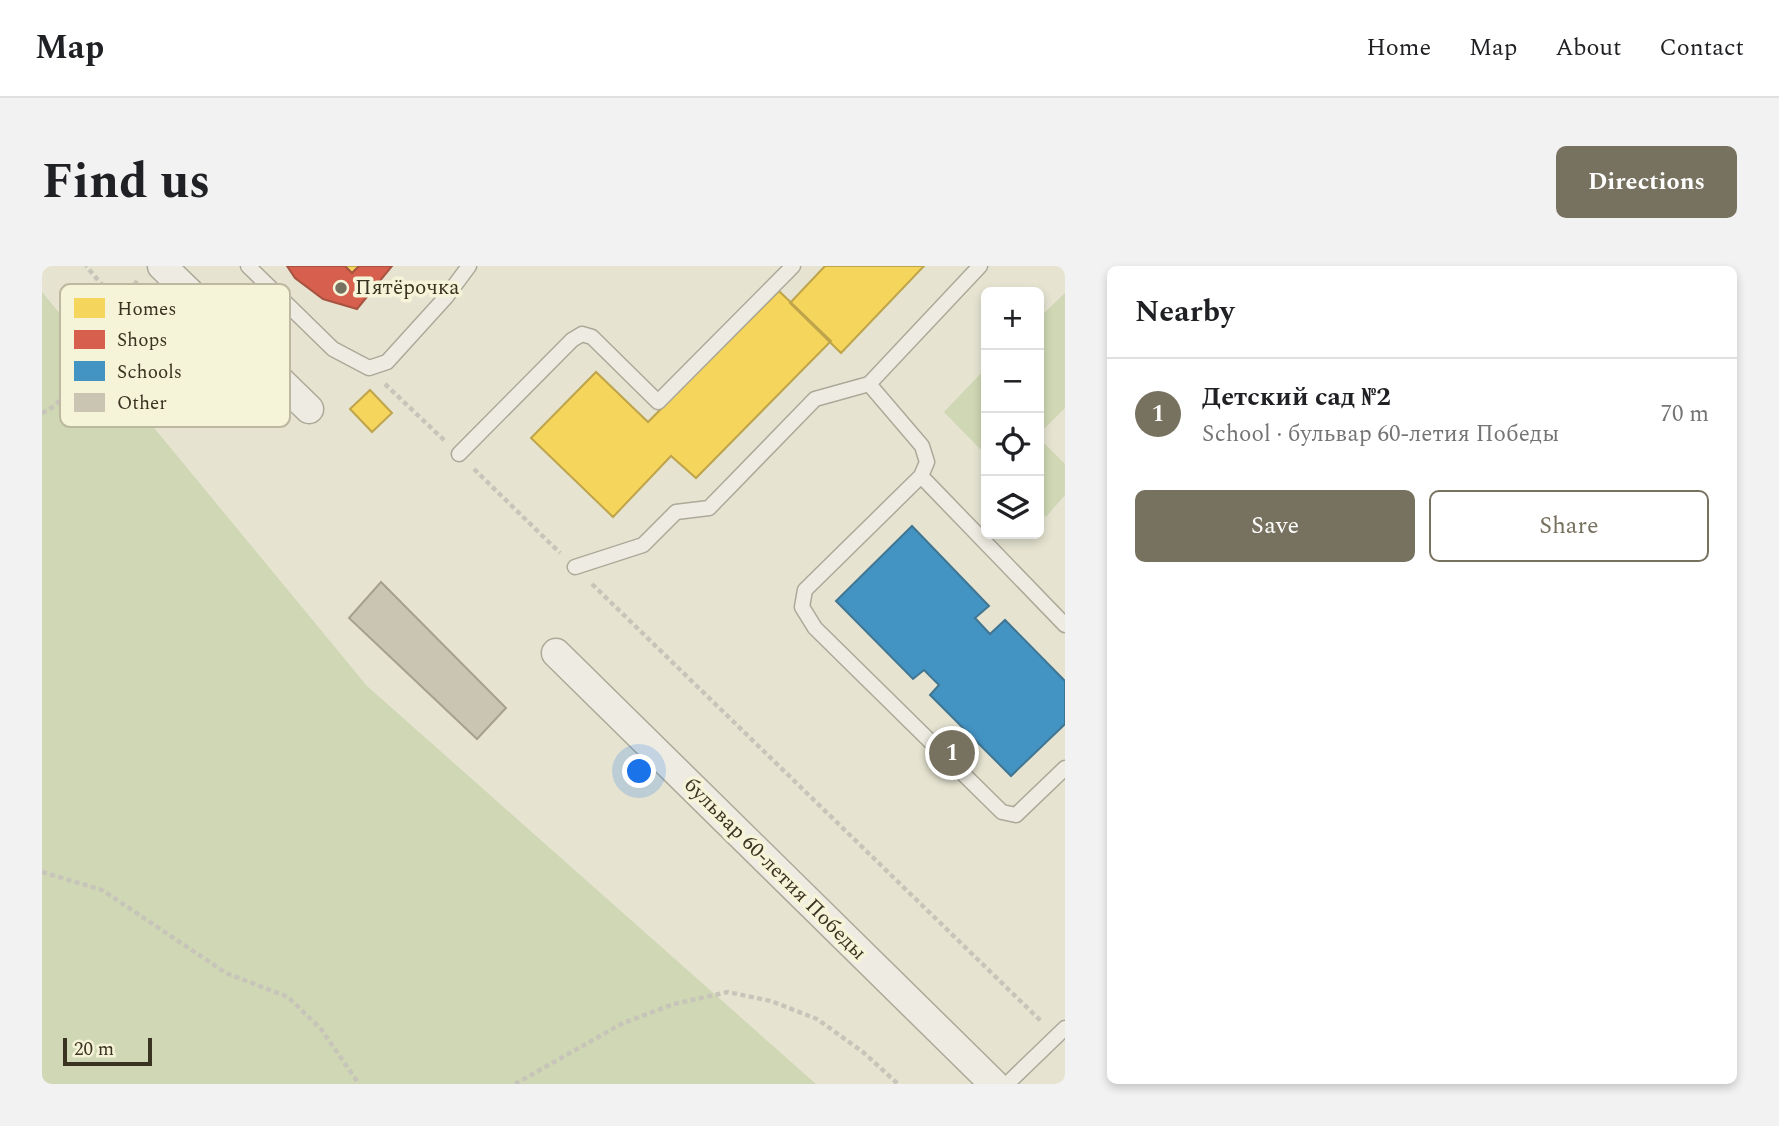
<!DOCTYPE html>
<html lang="en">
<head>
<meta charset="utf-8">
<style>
	:root { --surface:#fff; --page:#f2f2f2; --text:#202124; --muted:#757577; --line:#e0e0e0; --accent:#77715f }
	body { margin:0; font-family:Spectral,serif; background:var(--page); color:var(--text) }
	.controls { position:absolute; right:21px; top:21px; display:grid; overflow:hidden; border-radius:10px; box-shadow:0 4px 10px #0003 }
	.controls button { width:63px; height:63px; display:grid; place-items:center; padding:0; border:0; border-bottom:2px solid var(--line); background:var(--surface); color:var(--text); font:35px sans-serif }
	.scale { position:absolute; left:21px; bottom:18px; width:89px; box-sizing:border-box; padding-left:7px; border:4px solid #3b3321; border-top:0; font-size:19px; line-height:24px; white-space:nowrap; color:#3b3321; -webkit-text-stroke:5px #f5f3d8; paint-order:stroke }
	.you { position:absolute; left:598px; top:506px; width:24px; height:24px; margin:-18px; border:5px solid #fff; border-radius:50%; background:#1a73e8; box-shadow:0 0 0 10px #1a73e833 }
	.badge { display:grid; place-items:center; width:46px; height:46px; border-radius:50%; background:var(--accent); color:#fff; font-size:23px; font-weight:700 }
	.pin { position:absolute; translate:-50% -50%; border:4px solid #fff; box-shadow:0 2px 7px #0006 }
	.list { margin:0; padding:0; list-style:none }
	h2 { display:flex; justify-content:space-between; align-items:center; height:91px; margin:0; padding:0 28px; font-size:30px }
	h2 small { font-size:23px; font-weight:400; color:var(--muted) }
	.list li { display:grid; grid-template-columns:46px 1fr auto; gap:21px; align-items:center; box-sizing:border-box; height:112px; padding:0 28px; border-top:2px solid var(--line) }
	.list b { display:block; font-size:26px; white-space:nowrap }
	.list p { margin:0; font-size:23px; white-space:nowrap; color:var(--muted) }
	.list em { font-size:23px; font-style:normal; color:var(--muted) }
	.actions { display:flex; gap:14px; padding:21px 28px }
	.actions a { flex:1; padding:16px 0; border:2px solid var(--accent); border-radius:10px; text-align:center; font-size:24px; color:var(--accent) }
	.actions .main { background:var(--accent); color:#fff }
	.icon { flex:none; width:38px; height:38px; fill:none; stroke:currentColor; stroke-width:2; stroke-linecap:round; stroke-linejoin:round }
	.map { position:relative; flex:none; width:1023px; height:818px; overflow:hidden; border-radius:10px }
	header { display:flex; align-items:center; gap:42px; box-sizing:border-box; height:98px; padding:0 35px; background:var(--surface); border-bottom:2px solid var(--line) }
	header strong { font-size:33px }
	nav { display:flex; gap:38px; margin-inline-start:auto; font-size:24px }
	.intro { display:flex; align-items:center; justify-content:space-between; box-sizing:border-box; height:168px; padding:0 42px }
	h1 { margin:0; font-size:49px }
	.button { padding:18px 32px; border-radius:10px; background:var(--accent); color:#fff; font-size:24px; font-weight:700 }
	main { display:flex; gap:42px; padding:0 42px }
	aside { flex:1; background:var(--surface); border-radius:10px; box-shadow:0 4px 10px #0003 }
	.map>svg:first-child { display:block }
</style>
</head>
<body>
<header>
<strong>Map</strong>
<nav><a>Home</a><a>Map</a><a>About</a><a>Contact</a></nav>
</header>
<div class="intro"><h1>Find us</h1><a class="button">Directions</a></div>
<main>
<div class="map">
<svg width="1023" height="818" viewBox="0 0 1023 818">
	<rect width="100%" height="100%" fill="#e6e4d1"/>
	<!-- green -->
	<path fill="#cfd7b4" d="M 0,26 L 325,420 L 774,818 L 0,818 Z
		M 1023,27 L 1023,142 L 997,168 L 997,52 Z
		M 944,102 L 944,189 L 902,146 Z
		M 997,172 L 1023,198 L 1023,229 L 1004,251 L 997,243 Z"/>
	<!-- homes -->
	<path fill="#f6d55c" stroke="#bea44a" stroke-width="2" d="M 303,0 L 317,0 L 310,7 Z
		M 783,0 L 882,0 L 799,87 L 748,37 Z
		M 737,25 L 789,75 L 654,212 L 629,190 L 571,251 L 489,172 L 554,106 L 606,156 Z
		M 328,124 L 350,147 L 330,166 L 308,143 Z"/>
	<!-- shops -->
	<path fill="#d6604d" stroke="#a85240" stroke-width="2" d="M 245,0 L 303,0 L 310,7 L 317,0 L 350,0 L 315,43 L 281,33 L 253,12 Z"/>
	<!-- schools -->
	<path fill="#4393c3" stroke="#417692" stroke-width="2" d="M 870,260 L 947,340 L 933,352 L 948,368 L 963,354 L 1023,415 L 1023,458 L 969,510 L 888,429 L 897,419 L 882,404 L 871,413 L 794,335 Z"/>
	<!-- building -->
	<path fill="#cac4b2" stroke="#a6a090" stroke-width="2" d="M 339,316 L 464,442 L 435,473 L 307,352 Z"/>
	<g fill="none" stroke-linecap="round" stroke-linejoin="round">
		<!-- service casing -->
		<g stroke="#aca999" stroke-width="17">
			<path id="service" d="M 206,0 L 291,83 L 327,102 L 345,96 L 404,31 L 427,0
				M 827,118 L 880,180 L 885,196 L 879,210
				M 417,188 L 530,74 L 540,68 L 550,71 L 616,136 L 751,0
				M 533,301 L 601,279 L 634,246 L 667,242 L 773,133 L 827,118 L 938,0
				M 1023,359 L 879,210 L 763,324 L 760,341 L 773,362 L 960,546 L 974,549 L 1023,502
				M 965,818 L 1023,762"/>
		</g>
		<!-- minor casing -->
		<g stroke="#aca999" stroke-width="31">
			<path id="minor" d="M 120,0 L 267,143
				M 514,387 L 952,818"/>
		</g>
		<!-- path -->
		<path stroke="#c7c5b9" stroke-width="4.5" stroke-dasharray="5 3.5" stroke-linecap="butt" d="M 78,40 L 97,12
			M 74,59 L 124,44
			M 343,118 L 403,175
			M 0,147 L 13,140 L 32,116 L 42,97 L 74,59 L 78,40 L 44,0
			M 432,203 L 518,287
			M 550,318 L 1000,756
			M 0,606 L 60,624 L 184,707 L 246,731 L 279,763 L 317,818
			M 473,818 L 581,757 L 632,738 L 686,726 L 729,735 L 775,753 L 821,786 L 856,818"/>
		<!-- service -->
		<use href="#service" stroke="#eeece2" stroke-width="14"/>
		<!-- minor -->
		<use href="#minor" stroke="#eeece2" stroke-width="28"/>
	</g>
	<!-- markers -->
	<circle fill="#77715f" stroke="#f5f3d8" stroke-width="2.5" cx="299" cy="22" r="7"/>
	<g text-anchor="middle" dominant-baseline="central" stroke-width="7" stroke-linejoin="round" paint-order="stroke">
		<!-- poi labels -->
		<g font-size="21" fill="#3b3321" stroke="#f5f3d8" text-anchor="start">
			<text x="313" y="22">Пятёрочка</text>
		</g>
		<!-- street labels -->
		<g font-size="21" fill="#3b3321" stroke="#f5f3d8">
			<text transform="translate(733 603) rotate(45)">бульвар 60-летия Победы</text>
		</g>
	</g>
	<!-- legend -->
	<rect x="18" y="18" width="230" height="143" rx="10" fill="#f5f3d8" stroke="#bdb9a1" stroke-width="2"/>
	<rect x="32" y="32" width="31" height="20" fill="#f6d55c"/>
	<rect x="32" y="64" width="31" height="19" fill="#d6604d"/>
	<rect x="32" y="95" width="31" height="20" fill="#4393c3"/>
	<rect x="32" y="127" width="31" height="19" fill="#cac4b2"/>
	<g font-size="19" fill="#3b3321">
		<text x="75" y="49">Homes</text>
		<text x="75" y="80">Shops</text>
		<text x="75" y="112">Schools</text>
		<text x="75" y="143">Other</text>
	</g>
</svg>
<div class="controls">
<button>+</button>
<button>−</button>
<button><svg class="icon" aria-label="locate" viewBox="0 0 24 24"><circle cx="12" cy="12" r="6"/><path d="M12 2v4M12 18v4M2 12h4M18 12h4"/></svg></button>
<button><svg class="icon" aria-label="layers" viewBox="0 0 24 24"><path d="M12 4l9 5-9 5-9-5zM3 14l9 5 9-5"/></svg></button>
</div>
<div class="scale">20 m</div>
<div class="you"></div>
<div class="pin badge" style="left:910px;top:487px">1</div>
</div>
<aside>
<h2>Nearby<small></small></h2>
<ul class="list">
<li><span class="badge">1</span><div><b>Детский сад №2</b><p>School · бульвар 60-летия Победы</p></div><em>70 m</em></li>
</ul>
<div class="actions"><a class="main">Save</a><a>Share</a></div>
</aside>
</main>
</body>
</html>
